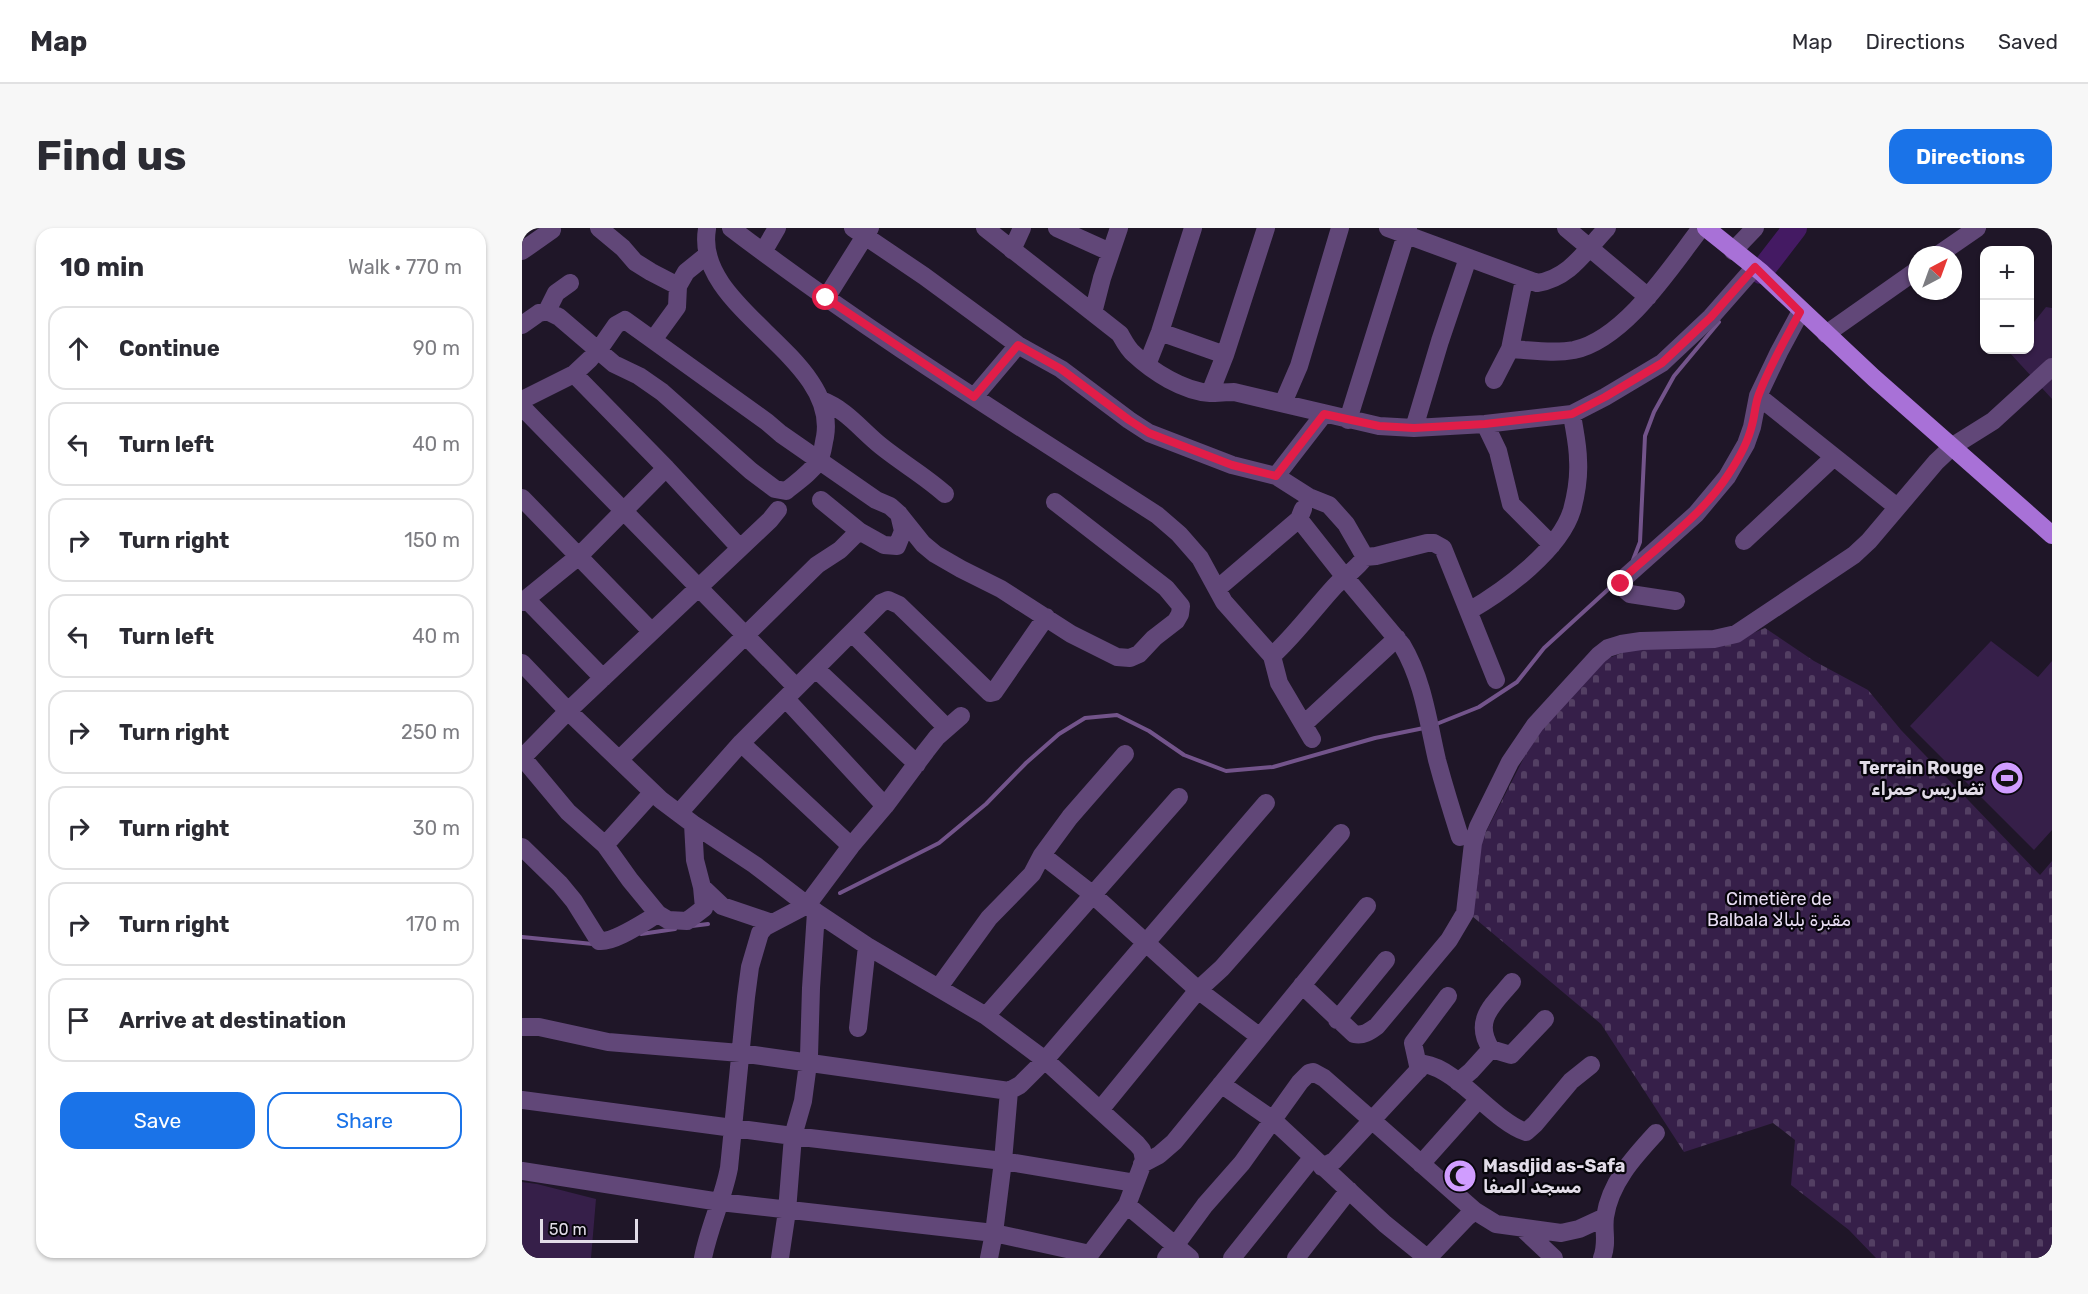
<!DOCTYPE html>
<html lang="en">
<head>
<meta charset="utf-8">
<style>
	:root { --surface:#fff; --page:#f7f7f7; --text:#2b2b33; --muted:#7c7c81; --line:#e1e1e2; --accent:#1a73e8 }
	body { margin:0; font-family:Rubik,"Noto Naskh Arabic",sans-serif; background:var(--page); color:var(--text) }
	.controls { position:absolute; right:18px; top:18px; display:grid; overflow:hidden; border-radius:12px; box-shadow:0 2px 4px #0004 }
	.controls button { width:54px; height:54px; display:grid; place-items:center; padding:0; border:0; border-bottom:2px solid var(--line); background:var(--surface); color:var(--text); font:30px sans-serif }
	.compass { position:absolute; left:1386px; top:18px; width:54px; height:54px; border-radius:50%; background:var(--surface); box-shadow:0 2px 4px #0004; rotate:41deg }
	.scale { position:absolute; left:18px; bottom:15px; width:98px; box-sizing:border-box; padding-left:6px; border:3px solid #e2dce8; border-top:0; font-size:16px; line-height:21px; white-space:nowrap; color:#e2dce8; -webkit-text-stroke:4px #07050b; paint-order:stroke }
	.stop { position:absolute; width:18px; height:18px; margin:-14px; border:4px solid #e11d48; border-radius:50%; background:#fff }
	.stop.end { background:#e11d48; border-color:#fff; box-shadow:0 2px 6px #0008 }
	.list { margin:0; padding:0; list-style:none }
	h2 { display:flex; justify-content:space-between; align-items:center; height:78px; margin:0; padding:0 24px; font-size:26px }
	h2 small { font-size:20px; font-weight:400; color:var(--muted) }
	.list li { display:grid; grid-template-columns:39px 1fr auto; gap:18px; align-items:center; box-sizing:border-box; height:84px; margin:0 12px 12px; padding:0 12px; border:2px solid var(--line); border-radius:18px }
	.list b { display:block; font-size:22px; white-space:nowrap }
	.list em { font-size:20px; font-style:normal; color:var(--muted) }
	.actions { display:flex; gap:12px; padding:18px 24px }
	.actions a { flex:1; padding:14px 0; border:2px solid var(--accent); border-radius:18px; text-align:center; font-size:21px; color:var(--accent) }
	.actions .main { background:var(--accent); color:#fff }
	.icon { flex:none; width:33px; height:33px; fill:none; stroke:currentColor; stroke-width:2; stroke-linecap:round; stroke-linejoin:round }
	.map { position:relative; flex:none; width:1530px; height:1030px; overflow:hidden; border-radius:18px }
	header { display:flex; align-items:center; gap:36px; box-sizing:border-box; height:84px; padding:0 30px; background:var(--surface); border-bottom:2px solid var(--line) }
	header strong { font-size:28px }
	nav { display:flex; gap:33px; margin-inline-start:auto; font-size:21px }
	.intro { display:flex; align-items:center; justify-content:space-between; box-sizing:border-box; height:144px; padding:0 36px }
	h1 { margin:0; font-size:42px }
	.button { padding:15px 27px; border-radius:18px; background:var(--accent); color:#fff; font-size:21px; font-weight:700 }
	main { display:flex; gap:36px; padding:0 36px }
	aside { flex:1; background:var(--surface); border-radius:18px; box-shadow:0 2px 4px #0004 }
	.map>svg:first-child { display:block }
</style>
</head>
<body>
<header>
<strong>Map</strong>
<nav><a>Map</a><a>Directions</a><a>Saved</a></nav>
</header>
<div class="intro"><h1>Find us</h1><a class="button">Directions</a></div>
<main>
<aside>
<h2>10 min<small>Walk · 770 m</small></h2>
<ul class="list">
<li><svg class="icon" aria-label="ahead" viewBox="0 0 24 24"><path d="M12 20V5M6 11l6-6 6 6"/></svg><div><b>Continue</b></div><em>90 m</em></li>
<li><svg class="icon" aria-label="left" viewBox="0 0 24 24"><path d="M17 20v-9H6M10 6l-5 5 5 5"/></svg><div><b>Turn left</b></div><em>40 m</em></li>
<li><svg class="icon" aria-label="right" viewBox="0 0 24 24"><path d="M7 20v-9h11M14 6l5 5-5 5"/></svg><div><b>Turn right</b></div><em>150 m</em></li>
<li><svg class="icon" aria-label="left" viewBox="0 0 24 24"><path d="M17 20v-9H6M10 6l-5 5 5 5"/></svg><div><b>Turn left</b></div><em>40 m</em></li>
<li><svg class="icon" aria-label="right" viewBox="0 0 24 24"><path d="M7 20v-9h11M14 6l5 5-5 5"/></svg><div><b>Turn right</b></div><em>250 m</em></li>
<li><svg class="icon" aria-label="right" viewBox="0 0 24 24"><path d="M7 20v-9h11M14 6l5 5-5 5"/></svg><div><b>Turn right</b></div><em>30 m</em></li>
<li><svg class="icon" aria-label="right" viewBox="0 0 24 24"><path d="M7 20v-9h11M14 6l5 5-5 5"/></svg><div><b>Turn right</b></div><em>170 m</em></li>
<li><svg class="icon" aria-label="arrive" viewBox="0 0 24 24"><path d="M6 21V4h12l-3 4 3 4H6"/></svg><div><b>Arrive at destination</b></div></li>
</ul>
<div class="actions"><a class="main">Save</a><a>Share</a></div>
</aside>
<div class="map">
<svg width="1530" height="1030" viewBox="0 0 1530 1030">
	<defs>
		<pattern id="cemetery-stones" width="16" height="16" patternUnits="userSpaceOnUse" patternTransform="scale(1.5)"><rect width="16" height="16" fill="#361f49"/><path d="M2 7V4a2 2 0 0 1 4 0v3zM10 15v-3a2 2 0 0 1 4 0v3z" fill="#533f63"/></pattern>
	</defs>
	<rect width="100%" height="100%" fill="#1f1628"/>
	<!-- grass -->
	<path fill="#361f49" d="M 1524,79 L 1530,80 L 1530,171 L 1487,124 L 1489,122 L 1508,122 L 1508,99 Z
		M 1469,413 L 1516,449 L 1530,433 L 1530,602 L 1512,622 L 1388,498 Z
		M 0,954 L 15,956 L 74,971 L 69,1030 L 0,1030 Z"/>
	<!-- cemetery -->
	<path fill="url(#cemetery-stones)" d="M 1243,400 L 1292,433 L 1346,462 L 1379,502 L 1518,647 L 1530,633 L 1530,1030 L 1354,1030 L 1327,1002 L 1269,957 L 1273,912 L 1251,895 L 1162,924 L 1079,796 L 950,688 L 943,645 L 1014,506 L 1072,436 L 1130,413 L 1208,415 Z"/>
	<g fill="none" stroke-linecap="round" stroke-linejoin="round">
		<!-- stream -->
		<path stroke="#73548b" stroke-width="4" d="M 1111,332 L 1118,314 L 1123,208 L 1132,184 L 1152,148 L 1197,94
			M 912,497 L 957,479 L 995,454 L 1022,420 L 1092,356
			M 318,665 L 417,615 L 464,576 L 504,535 L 537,506 L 563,490 L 595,487 L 627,503 L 662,527 L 704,543 L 751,539 L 853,510 L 902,500
			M 170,698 L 186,696
			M 119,706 L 153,701
			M 0,709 L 71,716"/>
		<!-- river -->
		<path stroke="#441a63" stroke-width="24" d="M 1239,44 L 1273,0"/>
		<!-- minor -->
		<path stroke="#614778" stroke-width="18" d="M 77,0 L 101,20 L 113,34 L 129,44 L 156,58
			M 209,0 C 345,104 491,194 635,287 L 657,306 L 678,330 L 702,374 L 750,428 L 757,455 L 790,511
			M 331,0 L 402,48 L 496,117 L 539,141 L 607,192 L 627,205 L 710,237 L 754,248 L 802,186
			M 463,0 L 598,106 C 602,113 606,121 612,126 C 631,144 661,163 688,165 C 696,165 704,164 712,164 L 857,198 L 892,200 L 963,196 L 1050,186 L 1083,169 L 1140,135 L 1189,89 L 1233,39
			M 535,0 L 588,24
			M 866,0 L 1015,55 C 1048,50 1063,23 1085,0
			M 1044,0 L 1126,69
			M 490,22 L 500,0
			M 0,23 L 30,2
			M 1211,23 L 1233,0
			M 241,24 L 255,0
			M 1416,27 L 1455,0
			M 304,70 L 348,0
			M 25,83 L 34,65 L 48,55
			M 571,85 L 580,50 L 597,0
			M 0,97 L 17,85 L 25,83 L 37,89 L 92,136 L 117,148 L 140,164 L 229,243 L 253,261 L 264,263 C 275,254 289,245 297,232 C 301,225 301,217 303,209 C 317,128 171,81 185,1
			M 638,104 L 703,127
			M 1304,106 L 1395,42
			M 131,112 L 155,79 L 156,58 L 164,44 L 185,27
			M 988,121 C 1009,122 1031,126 1052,122 C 1103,111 1149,39 1179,0
			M 76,123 L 94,97 L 103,92 L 245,194 L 259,206 L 354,272 L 368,278 L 377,286 L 401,316 L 413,326 L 439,341 L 479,361 L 549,406 L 595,429 L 608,430 L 617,426 L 632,410 L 654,393 L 658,386 L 659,378 L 644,360 L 533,274
			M 625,137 L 638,104 L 671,0
			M 52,146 L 144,240 L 218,320
			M 972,152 L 988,121 L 1002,52
			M 688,165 L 703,127 L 744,0
			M 1236,168 L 1375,279
			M 452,169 L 496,117
			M 0,172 L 52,146 L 68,131
			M 299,172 C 325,182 338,201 359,218 C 380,235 403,248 423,266
			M 761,175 L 777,138 L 818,0
			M 0,179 L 274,459
			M 826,192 L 886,0
			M 963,196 L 976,223 L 989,276 L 1030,317
			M 892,200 L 918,113 L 946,30
			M 0,270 L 129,403
			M 299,272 L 337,303
			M 777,291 L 822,348 L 880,417 C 901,452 906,493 915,532 C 922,558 930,584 938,609
			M 1222,313 L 1312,229
			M 843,329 L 854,328 L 905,315 L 912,315 L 921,320 L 974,452
			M 695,361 L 777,291 L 781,281
			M 4,371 L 57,328 L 144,240
			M 1154,373 L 1108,366 L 1099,358 L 1100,352 L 1174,286 L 1205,249 L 1224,216 L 1230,199 L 1236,168 L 1257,124 L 1279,83
			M 0,374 L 4,371 L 81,450
			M 947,383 C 982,363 1038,322 1050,282 C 1054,267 1057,247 1056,232 C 1056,217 1052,201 1050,186
			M 330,405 L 425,500
			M 750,428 C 773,407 792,381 813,358 C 823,348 836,340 843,329 L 824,296 L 807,277 L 787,269 L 754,248
			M 0,435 L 46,483 L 139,572 L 171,596 L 233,637 L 294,684 L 345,718 L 464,788 L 523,832 L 615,916 L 620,922 L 622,932 L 605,977 L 565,1030
			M 294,441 L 395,536
			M 264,471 L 363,578
			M 782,496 L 875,410
			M 219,515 L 329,618
			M 0,529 L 46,584 L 83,617 L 108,652 L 136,686 L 146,692 L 165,693 L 182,680 L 180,659 L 173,632 L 171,596
			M 0,530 L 46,483 L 248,292 L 256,282
			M 98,531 L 295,337 L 318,322 L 337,303 L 362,317 L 375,318 L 381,303 L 377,286
			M 157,585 L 219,515 L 359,375 L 366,372 L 377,377 L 468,465 L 472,464 L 524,389
			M 83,617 L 130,565
			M 0,619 L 38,656 L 52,673 L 77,713 C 92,715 122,694 136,686
			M 520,627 L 570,666 L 676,762 L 738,809
			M 180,659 L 200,678 L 250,695
			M 780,757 L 832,806 C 841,808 847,804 855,798 L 927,712 L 943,685 L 951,615 L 956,599 L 988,534 L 1013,497 L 1077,427 L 1086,420 L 1099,416 L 1119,413 L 1192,411 L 1214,406 L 1332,327 L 1347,313 L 1414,234 L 1431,218 L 1471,193 L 1530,139
			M 417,759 L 467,690 L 510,646 L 520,627 L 548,589 L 603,526
			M 464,788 L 657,569
			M 815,792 L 864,732
			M 0,799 L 17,799 L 86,814 L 218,825 L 487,863 L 498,857 L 523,832 L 744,575
			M 336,800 L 345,718
			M 969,821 L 989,827 L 1023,791
			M 897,842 L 891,815 L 926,768
			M 936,854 L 949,843 L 969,821 C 950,792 972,776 990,754
			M 699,856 L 751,892 L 863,996 L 905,1030
			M 0,872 L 271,908 L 481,933 L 613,955
			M 578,882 L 676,762 L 700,740 L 819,605
			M 620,936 L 637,927 L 652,914 L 845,678
			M 899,936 L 957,871
			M 800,939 L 812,933 L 902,836 C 936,841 971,893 1004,904 L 1013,896 L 1049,853 L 1069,837
			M 0,943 L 198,974 L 472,1005 L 568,1026
			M 605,977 L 668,1030
			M 1000,1000 L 1032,1030
			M 181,1030 C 187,999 201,971 207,940 L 224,769 L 228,739 L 238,705 L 243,699 L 285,677 L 329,618 L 363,578 L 404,523 L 415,509 L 439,488
			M 258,1030 L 265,983 L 271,908 L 281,873 L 287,828 L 289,760 L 294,684
			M 467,1030 L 472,1005 L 481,933 L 487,863
			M 644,1030 L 683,977 L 720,935 L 778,854 L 787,845 L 791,844 L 802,850 L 953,983
			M 710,1030 L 790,930
			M 774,1030 L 827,962
			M 906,1030 L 945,989 L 953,983 L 974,996 L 1039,1005 L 1057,1001 L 1083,989
			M 1080,1030 C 1086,1014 1081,1004 1083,989 C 1088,955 1111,930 1134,905"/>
		<!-- major -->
		<path stroke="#a871d7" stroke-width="18" d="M 1184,0 L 1239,44 L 1352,150 L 1530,307"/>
	</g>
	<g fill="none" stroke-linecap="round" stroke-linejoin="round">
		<!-- route -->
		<path stroke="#e11d48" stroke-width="8" d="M 304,70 L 452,169 L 496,117 L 539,141 L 607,192 L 627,205 L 710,237 L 754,248 L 802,186 L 857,198 L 892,200 L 963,196 L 1050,186 L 1083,169 L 1140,135 L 1189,89 L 1233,39 L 1278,84 C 1264,110 1248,137 1237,166 C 1233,176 1233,187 1230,197 C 1226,215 1216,232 1206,247 C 1180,287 1140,315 1105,347 L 1099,356"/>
	</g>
	<!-- icons -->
	<defs>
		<g id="stadium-disc" transform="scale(1.725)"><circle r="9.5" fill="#d09dff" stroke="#07050b"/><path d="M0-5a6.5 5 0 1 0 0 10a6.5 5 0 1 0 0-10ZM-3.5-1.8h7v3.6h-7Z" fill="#111"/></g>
		<g id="mosque-disc" transform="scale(1.725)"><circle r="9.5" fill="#d09dff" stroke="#07050b"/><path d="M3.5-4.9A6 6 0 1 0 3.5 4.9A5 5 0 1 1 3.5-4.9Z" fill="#111"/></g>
	</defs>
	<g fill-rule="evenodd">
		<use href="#stadium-disc" x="1485" y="550"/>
		<use href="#mosque-disc" x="938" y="948"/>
	</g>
	<g text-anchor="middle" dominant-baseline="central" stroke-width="4.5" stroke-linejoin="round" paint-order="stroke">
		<!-- poi labels -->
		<g font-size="18" font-weight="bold" fill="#e2dce8" stroke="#07050b" text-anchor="end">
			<text x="1462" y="540">Terrain Rouge<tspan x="1462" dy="21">تضاريس حمراء</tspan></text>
			<text x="961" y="938" text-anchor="start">Masdjid as-Safa<tspan x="961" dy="21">مسجد الصفا</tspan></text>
		</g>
		<!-- park labels -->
		<g font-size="18" fill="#e7dcf2" stroke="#07050b">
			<text x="1257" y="671">Cimetière de<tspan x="1257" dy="21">Balbala مقبرة بلبالا</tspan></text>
		</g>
	</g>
</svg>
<div class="controls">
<button>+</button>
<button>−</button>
</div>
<svg class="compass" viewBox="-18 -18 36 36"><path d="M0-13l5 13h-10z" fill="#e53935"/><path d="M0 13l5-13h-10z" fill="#7c7c81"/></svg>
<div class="scale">50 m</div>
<div class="stop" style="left:304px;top:70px"></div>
<div class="stop end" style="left:1099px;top:356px"></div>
</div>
</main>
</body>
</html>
